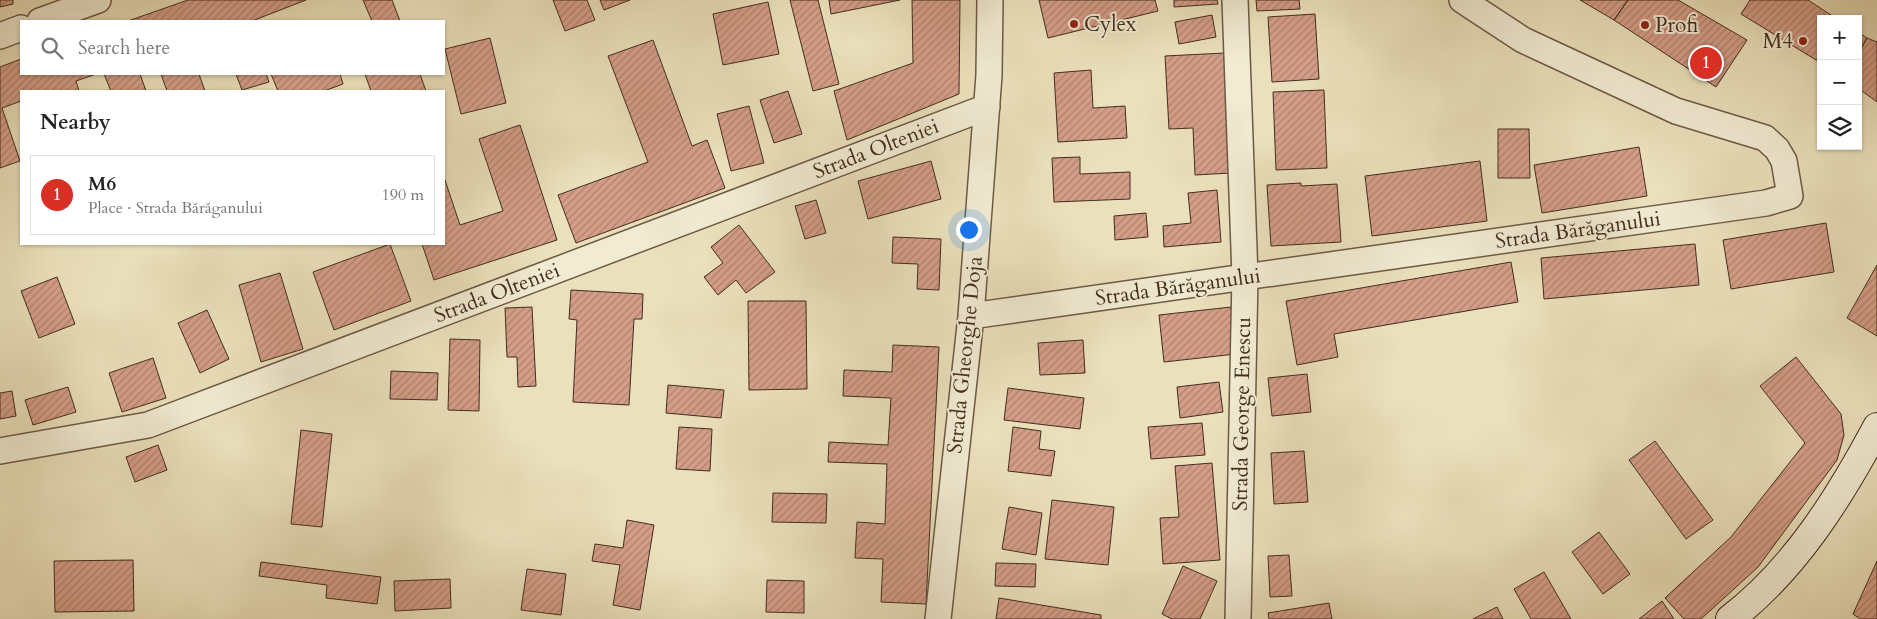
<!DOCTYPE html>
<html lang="en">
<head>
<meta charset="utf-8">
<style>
	:root { --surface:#fff; --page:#f2f2f2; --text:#222; --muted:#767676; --line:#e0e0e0; --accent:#d93025 }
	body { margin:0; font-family:Cardo,serif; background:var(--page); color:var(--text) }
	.controls { position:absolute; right:15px; top:15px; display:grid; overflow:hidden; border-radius:0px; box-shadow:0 1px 4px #0004 }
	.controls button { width:45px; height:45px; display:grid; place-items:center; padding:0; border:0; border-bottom:1px solid var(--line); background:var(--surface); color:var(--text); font:25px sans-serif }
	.you { position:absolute; left:968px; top:229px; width:18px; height:18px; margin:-12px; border:4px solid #fff; border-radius:50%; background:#1a73e8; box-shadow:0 0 0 8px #1a73e833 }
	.badge { display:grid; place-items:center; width:32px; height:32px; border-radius:50%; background:var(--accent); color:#fff; font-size:16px; font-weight:700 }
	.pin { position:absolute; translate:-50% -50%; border:2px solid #fff; box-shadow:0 1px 5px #0006 }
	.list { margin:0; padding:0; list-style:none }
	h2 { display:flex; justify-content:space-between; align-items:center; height:65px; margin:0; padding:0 20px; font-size:21px }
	h2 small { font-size:16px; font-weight:400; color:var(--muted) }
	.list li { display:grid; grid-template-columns:32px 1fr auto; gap:15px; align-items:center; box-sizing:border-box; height:80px; margin:0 10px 10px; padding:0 10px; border:1px solid var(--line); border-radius:0px }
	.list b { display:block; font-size:19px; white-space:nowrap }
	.list p { margin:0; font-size:16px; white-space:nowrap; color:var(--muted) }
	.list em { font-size:16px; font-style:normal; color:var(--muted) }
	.icon { flex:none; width:28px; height:28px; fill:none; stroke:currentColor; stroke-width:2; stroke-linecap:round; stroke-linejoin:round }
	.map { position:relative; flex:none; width:1877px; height:619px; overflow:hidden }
	.search { position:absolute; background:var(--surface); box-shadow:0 1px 4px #0004; left:20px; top:20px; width:425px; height:55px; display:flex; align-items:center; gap:12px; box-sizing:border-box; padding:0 18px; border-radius:0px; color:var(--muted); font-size:19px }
	.panel { position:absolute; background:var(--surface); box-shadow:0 1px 4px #0004; left:20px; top:90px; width:425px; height:155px; border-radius:0px }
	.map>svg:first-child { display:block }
</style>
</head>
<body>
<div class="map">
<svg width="1877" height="619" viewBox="0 0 1877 619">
	<defs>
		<pattern id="building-hatch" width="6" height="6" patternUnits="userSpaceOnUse" patternTransform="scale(1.25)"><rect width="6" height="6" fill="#d59e88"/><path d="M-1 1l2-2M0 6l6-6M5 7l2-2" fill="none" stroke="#ae816f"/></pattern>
	</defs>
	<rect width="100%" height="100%" fill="#eae0bb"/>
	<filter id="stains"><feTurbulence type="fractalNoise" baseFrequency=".004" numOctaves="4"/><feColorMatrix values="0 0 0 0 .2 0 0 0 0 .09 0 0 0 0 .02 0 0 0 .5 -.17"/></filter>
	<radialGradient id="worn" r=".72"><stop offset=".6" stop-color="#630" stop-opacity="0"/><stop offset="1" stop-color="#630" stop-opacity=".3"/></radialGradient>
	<!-- building -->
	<path fill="url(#building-hatch)" stroke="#422d1d" d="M 0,0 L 13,0 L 13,4 L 0,7 Z
		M 188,0 L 306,0 L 252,21 L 128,21 Z
		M 363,0 L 392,0 L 400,21 L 372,21 Z
		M 553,0 L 587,0 L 595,20 L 565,31 Z
		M 600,0 L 630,0 L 604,10 Z
		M 790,0 L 818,0 L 839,84 L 813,91 Z
		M 829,0 L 900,0 L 831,14 Z
		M 912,0 L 960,0 L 959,94 L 847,140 L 834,91 L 913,63 Z
		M 1039,0 L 1155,0 L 1158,11 L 1048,38 Z
		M 1174,0 L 1217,0 L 1218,4 L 1174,7 Z
		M 1256,0 L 1299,0 L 1300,9 L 1257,11 Z
		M 1580,0 L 1628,0 L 1614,20 Z
		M 1628,0 L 1678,0 L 1747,40 L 1716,87 L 1614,20 Z
		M 1750,0 L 1808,0 L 1837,19 L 1821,19 L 1821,63 L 1741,14 Z
		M 768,2 L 779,54 L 723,65 L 713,14 Z
		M 1315,14 L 1319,79 L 1272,82 L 1268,17 Z
		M 1212,15 L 1216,37 L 1179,44 L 1175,22 Z
		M 1858,32 L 1867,38 L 1858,54 Z
		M 490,38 L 506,103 L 461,114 L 445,49 Z
		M 1867,38 L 1877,42 L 1877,102 L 1858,88 L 1858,54 Z
		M 653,40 L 692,146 L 707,140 L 725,188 L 576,243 L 558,195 L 648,162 L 608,56 Z
		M 1225,53 L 1231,173 L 1195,175 L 1193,128 L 1169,129 L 1165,56 Z
		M 21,59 L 21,74 L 96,74 L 76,81 L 79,91 L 21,91 L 21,101 L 2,108 L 20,161 L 0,168 L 0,67 Z
		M 1091,70 L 1093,108 L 1125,106 L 1127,138 L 1058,142 L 1054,73 Z
		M 104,74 L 140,74 L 146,91 L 111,91 Z
		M 161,74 L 199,74 L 205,91 L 167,91 Z
		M 236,74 L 266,74 L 269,82 L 242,90 Z
		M 271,74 L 340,74 L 343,84 L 324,91 L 278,91 Z
		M 365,74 L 420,74 L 426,91 L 371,91 Z
		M 1324,90 L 1327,168 L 1276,170 L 1273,92 Z
		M 788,91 L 802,134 L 774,143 L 760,100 Z
		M 749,106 L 764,163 L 731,171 L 717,114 Z
		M 520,125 L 557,240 L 434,280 L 422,244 L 444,244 L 444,177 L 460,225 L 503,211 L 479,139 Z
		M 1498,129 L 1529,129 L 1530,178 L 1498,178 Z
		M 1639,147 L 1647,196 L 1542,213 L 1534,165 Z
		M 1080,157 L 1080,174 L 1130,172 L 1130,199 L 1054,202 L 1052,158 Z
		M 931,161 L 941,199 L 868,219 L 858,181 Z
		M 1480,161 L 1487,221 L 1372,236 L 1365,176 Z
		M 1301,183 L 1301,186 L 1337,184 L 1341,242 L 1271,246 L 1267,185 Z
		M 1217,190 L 1221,242 L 1164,247 L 1163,226 L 1191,223 L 1188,193 Z
		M 816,200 L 826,233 L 805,239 L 795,206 Z
		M 1146,213 L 1148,237 L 1115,240 L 1114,216 Z
		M 1826,223 L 1834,272 L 1731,289 L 1723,240 Z
		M 739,225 L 775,272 L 746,293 L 736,280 L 718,295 L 704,277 L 723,263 L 711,247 Z
		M 893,237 L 941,239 L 939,290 L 917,289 L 918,264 L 892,263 Z
		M 390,244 L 411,301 L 334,330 L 313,272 Z
		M 1695,244 L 1699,285 L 1544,299 L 1541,258 Z
		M 1511,262 L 1518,302 L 1334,334 L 1338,357 L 1297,365 L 1286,301 Z
		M 1877,265 L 1877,336 L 1847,318 Z
		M 280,273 L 303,349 L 261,362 L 239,285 Z
		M 57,277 L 75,324 L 39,338 L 21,291 Z
		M 571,290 L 643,294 L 642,319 L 634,319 L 629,405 L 573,402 L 577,320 L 569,319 Z
		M 748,301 L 806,301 L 807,389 L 749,390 Z
		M 532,307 L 536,386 L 518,387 L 517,357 L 507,357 L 505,308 Z
		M 1231,307 L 1236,354 L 1164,362 L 1159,315 Z
		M 207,310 L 229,359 L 200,373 L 178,323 Z
		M 450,339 L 480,340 L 479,411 L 448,410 Z
		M 1083,340 L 1085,373 L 1040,375 L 1038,343 Z
		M 893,345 L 939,347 L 926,604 L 881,602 L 883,559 L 855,558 L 857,522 L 885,524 L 887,464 L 828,462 L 829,442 L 888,445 L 891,398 L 843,396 L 844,370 L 892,372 Z
		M 1796,357 L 1841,414 L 1844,435 L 1837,460 L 1758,567 L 1701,619 L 1684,619 L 1665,598 L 1731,537 L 1805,443 L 1760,386 Z
		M 153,358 L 166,398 L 122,412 L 109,373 Z
		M 391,371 L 438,373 L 437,400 L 390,399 Z
		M 1307,374 L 1311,412 L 1272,416 L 1268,378 Z
		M 1219,382 L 1223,412 L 1180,418 L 1177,387 Z
		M 668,385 L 724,390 L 721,418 L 666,413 Z
		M 68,387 L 76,412 L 33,425 L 25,400 Z
		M 1008,388 L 1084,398 L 1080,429 L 1004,420 Z
		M 12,391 L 16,416 L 0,419 L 0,393 Z
		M 1202,423 L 1205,455 L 1151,459 L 1148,427 Z
		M 679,427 L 712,429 L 710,471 L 676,469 Z
		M 1013,427 L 1041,431 L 1039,449 L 1055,451 L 1051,476 L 1008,471 Z
		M 301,430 L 332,434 L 322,527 L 291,524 Z
		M 1655,441 L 1713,520 L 1686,539 L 1629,460 Z
		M 158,445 L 167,470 L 135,482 L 126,457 Z
		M 1304,451 L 1308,502 L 1274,504 L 1271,453 Z
		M 1212,463 L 1220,560 L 1163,564 L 1160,518 L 1179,517 L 1175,466 Z
		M 773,493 L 827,494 L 826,523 L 772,522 Z
		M 1052,500 L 1114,507 L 1108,565 L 1045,559 Z
		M 1009,507 L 1042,513 L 1036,555 L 1002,549 Z
		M 627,520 L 654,525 L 640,610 L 613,605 L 620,565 L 592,561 L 595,544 L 623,548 Z
		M 1599,532 L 1630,574 L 1603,594 L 1572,552 Z
		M 1289,555 L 1292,596 L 1270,597 L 1268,556 Z
		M 133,560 L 134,611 L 55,612 L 54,561 Z
		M 1877,561 L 1877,619 L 1860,619 L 1853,614 Z
		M 261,562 L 381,577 L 377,604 L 326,598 L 327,585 L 259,576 Z
		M 996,563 L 1036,564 L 1035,587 L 995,586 Z
		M 1183,566 L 1217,581 L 1200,619 L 1172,619 L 1162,614 Z
		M 527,569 L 566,574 L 561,615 L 521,610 Z
		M 1544,572 L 1571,619 L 1531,619 L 1514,589 Z
		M 450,579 L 451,608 L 395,611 L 394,581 Z
		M 767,580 L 804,581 L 804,613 L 766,612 Z
		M 999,598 L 1101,615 L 1101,619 L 996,619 Z
		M 1662,601 L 1674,619 L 1639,619 Z
		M 1329,603 L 1332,619 L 1269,619 L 1268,613 Z
		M 1497,607 L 1503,619 L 1473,619 Z"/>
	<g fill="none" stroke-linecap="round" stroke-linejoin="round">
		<!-- street casing -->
		<g stroke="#6c5a44" stroke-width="28">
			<path id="street" d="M 1235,0 L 1245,277 L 1238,619
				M 40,21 L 98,0
				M 0,36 L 21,28
				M 971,316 L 1766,203 L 1790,196 L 1784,161 L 1777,149 L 1765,138 L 1676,111 L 1523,40 L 1462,0
				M 0,451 L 148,425 L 987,107
				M 938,619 L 971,316 L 989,75 L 990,0"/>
		</g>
		<!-- secondary casing -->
		<g stroke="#422d1d" stroke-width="30">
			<path id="secondary" d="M 1730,619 C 1795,569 1839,498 1877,427"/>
		</g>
		<!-- street -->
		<use href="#street" stroke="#f1ebd3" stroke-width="25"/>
		<!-- secondary -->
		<use href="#secondary" stroke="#f1ebd3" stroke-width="28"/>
	</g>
	<!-- markers -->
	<g fill="#8f2418" stroke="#f1ebd3" stroke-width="2">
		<circle cx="1074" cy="24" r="5"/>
		<circle cx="1645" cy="25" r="5"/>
		<circle cx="1803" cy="41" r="5"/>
	</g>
	<g text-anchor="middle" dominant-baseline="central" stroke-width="4" stroke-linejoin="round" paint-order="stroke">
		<!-- poi labels -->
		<g font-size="21" fill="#422d1d" stroke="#f1ebd3" text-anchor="start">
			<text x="1084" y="24">Cylex</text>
			<text x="1655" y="25">Profi</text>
			<text x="1793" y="41" text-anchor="end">M4</text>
		</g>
		<!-- street labels -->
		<g font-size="21" fill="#422d1d" stroke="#f1ebd3">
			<text transform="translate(876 149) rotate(-21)">Strada Olteniei</text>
			<text transform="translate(1578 230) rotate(-8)">Strada Bărăganului</text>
			<text transform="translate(1178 287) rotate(-8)">Strada Bărăganului</text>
			<text transform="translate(497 293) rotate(-21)">Strada Olteniei</text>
			<text transform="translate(965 355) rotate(-84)">Strada Gheorghe Doja</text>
			<text transform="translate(1242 414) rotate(-89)">Strada George Enescu</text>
		</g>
	</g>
	<rect width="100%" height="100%" filter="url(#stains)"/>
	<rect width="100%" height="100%" fill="url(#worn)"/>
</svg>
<div class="controls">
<button>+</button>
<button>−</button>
<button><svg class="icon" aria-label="layers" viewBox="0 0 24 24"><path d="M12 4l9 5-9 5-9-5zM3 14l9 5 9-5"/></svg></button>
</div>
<div class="you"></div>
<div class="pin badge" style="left:1706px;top:63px">1</div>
<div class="search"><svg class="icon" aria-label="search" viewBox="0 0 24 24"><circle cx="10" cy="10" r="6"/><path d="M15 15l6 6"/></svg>Search here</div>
<section class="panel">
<h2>Nearby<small></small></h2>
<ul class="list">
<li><span class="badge">1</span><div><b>M6</b><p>Place · Strada Bărăganului</p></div><em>190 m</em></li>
</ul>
</section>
</div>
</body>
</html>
